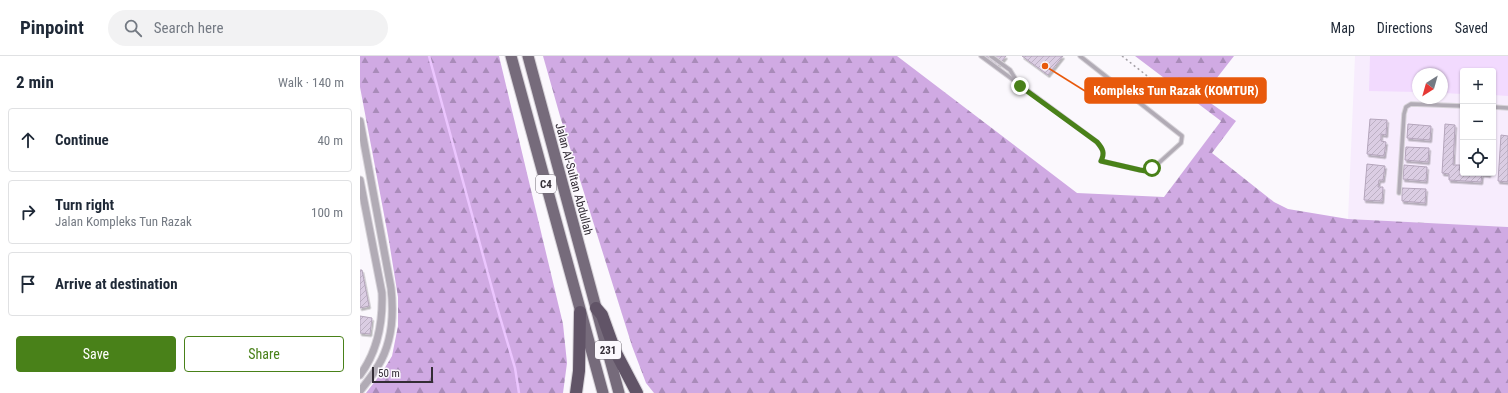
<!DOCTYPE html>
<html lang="en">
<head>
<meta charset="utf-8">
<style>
	:root { --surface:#fff; --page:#f2f2f3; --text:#1f2937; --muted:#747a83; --line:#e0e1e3; --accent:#498119 }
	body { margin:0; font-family:"Roboto Condensed",sans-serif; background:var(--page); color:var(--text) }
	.controls { position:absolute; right:12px; top:12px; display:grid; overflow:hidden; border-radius:4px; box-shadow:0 1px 3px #0004 }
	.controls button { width:36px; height:36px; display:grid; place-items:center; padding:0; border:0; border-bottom:1px solid var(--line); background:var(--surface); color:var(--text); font:20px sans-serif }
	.compass { position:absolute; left:1052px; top:12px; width:36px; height:36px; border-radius:50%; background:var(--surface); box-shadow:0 1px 3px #0004; rotate:217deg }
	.scale { position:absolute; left:12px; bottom:10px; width:61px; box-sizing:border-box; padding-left:4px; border:2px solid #332d36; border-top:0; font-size:11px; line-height:14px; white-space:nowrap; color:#332d36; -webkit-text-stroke:3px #fbf8fd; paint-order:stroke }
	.stop { position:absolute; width:12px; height:12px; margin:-9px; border:3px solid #498119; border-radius:50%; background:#fff }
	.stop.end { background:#498119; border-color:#fff; box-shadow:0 1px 4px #0008 }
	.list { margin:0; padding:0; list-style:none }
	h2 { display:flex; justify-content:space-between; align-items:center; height:52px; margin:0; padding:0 16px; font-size:17px }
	h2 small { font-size:13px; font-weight:400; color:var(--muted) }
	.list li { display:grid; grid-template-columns:26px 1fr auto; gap:12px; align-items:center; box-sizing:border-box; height:64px; margin:0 8px 8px; padding:0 8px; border:1px solid var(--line); border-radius:4px }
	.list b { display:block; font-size:15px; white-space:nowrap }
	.list p { margin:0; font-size:13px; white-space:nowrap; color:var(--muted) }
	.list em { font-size:13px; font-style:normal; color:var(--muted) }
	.actions { display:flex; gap:8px; padding:12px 16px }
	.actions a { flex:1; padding:9px 0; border:1px solid var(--accent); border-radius:4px; text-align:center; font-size:14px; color:var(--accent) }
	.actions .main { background:var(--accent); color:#fff }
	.icon { flex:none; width:22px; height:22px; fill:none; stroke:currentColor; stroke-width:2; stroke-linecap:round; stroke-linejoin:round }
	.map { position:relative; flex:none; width:1148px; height:337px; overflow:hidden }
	header { display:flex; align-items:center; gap:24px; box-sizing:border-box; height:56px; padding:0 20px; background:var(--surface); border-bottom:1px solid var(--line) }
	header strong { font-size:19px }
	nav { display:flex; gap:22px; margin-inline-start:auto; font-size:14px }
	.search { width:280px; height:36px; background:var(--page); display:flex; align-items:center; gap:10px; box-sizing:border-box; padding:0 14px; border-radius:22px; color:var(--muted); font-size:15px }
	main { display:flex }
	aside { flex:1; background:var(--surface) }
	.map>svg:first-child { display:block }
</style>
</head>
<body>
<header>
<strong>Pinpoint</strong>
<div class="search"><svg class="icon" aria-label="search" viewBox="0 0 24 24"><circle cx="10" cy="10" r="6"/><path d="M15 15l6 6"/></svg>Search here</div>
<nav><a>Map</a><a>Directions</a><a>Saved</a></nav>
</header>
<main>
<aside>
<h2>2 min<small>Walk · 140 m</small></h2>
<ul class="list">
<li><svg class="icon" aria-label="ahead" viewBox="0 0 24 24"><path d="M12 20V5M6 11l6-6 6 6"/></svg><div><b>Continue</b></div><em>40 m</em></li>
<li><svg class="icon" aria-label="right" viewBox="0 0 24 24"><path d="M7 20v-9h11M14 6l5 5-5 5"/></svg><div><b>Turn right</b><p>Jalan Kompleks Tun Razak</p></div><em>100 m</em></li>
<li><svg class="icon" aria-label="arrive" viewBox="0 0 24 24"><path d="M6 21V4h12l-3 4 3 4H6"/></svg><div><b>Arrive at destination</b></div></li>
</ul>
<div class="actions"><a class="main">Save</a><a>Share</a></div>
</aside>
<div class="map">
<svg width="1148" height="337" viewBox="0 0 1148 337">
	<defs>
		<pattern id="forest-firs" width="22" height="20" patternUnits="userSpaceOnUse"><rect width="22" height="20" fill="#d0aae3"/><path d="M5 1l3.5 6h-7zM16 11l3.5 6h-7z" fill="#a98bb9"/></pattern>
		<pattern id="building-hatch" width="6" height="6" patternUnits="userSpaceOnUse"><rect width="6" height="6" fill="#dbcde3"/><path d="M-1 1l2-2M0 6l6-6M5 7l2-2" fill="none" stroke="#bcb0c3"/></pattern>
		<filter id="shadow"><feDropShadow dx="1.5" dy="2.5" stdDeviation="0" flood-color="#0004"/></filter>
	</defs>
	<rect width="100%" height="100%" fill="#fbf8fd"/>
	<!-- built -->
	<path fill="#f7ecfd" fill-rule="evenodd" d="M 995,0 L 1148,0 L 1148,171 L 988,163 ZM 1103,15 L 1133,15 L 1133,117 L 1103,117 ZM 1058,18 L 1082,18 L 1082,42 L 1058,42 Z"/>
	<!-- grass -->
	<path fill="#f2dafe" d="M 1010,0 L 1148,0 L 1148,40 L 1133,39 L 1133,15 L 1103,15 L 1103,38 L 1082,37 L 1082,18 L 1058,18 L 1058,36 L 1009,35 Z"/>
	<!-- forest -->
	<path fill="url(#forest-firs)" d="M 0,0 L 139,0 L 203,268 L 207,307 L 203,337 L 6,337 L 23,315 L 32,300 L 38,270 L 38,241 L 29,185 L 0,31 Z
		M 183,0 L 537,0 L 717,137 L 804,141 L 861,65 L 775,0 L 874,0 L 842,41 L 876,65 L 852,97 L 914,146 L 928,153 L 988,163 L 1148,171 L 1148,337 L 294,337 L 286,327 L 272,290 L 200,60 Z"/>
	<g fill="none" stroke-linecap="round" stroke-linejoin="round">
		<!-- stream -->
		<path stroke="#ebc5fe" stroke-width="2.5" d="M 69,0 L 137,251 L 155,312 L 159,337"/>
	</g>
	<!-- building -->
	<path fill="url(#building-hatch)" stroke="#b4a5bb" filter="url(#shadow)" d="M 625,0 L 646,0 L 638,10 Z
		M 662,0 L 703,0 L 688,19 Z
		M 1010,63 L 1027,64 L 1026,79 L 1021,78 L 1021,85 L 1026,86 L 1024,100 L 1007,98 Z
		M 1048,68 L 1071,70 L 1070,84 L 1047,82 Z
		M 1085,68 L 1095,69 L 1093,109 L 1100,109 L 1099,114 L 1103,115 L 1103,117 L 1129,117 L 1129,119 L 1122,118 L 1121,126 L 1089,124 L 1089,118 L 1082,117 Z
		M 1141,79 L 1148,80 L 1148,126 L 1138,125 Z
		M 1046,91 L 1069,92 L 1068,106 L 1045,104 Z
		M 1007,108 L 1025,110 L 1023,124 L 1019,124 L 1018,131 L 1023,131 L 1022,145 L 1004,144 Z
		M 1044,109 L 1067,111 L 1066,125 L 1043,123 Z
		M 1042,132 L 1066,133 L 1065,147 L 1042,145 Z
		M 0,214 L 2,214 L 9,250 L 0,252 Z
		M 0,260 L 12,262 L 10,278 L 0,277 Z"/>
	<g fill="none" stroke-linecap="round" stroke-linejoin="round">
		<!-- lane casing -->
		<g stroke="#d7d3d9" stroke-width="5.5">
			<path id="lane" d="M 621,0 L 737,86 C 743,93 745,97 741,105 L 780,114 L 786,115 L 792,113 L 821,87 L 822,80 L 720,0
				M 631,0 L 650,14 L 658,27
				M 1133,51 L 1148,52
				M 1039,137 L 1044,58 L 1046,51 L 1051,48 L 1103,50"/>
		</g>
		<!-- street casing -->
		<g stroke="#d7d3d9" stroke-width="9">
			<path id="street" d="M 0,65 L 31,232 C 34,258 32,287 18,310 C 13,319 6,327 0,335
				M 0,124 L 22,237 C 23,267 18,295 0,319"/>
		</g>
		<!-- primary casing -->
		<g stroke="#d7d3d9" stroke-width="13">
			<path id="primary" d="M 151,0 L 243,337
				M 168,0 L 259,337"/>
		</g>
		<!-- highway casing -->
		<g stroke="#d7d3d9" stroke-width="14">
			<path id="highway" d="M 236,252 L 242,259 L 255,295 L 277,337
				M 216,337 L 219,315 L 220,256"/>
		</g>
		<!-- path -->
		<path stroke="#a39fa5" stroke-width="1.5" stroke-dasharray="2 3" stroke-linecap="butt" d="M 762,0 L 820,46"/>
		<!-- lane -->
		<use href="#lane" stroke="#b1abb5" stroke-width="3.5"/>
		<!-- street -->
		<use href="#street" stroke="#b1abb5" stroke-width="7"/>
		<!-- primary -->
		<use href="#primary" stroke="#766b7b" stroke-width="11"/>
		<!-- highway -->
		<use href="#highway" stroke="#615467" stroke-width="12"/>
	</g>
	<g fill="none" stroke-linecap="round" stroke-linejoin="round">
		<!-- route -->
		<path stroke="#498119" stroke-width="5" d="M 660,30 L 737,86 C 743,93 745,97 741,105 L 780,114 L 786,115 L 792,112"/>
	</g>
	<g text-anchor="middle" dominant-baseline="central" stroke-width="3" stroke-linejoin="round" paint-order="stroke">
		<!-- shield labels -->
		<g fill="#fbf8fd" stroke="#6f6a72" stroke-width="1">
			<rect x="176" y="119" width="20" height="18" rx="3"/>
			<rect x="235" y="285" width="26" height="18" rx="3"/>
		</g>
		<g font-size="11" font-weight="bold" fill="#332d36">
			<text x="186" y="128">C4</text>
			<text x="248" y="294">231</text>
		</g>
		<!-- street labels -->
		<g font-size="12" fill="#332d36" stroke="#fbf8fd">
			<text transform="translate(214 123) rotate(75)">Jalan Al-Sultan Abdullah</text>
		</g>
	</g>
	<!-- callouts -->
	<path fill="none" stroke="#e8590c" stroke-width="1.5" d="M685 10L725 35"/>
	<circle fill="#e8590c" stroke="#fbf8fd" stroke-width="1.5" cx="685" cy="10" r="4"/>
	<rect fill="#e8590c" stroke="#e8590c" stroke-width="1.5" x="725" y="22" width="181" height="25" rx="4"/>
	<g font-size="13" text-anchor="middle" font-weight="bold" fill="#fff">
		<text x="816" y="39">Kompleks Tun Razak (KOMTUR)</text>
	</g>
</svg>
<div class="controls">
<button>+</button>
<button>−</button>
<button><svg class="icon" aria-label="locate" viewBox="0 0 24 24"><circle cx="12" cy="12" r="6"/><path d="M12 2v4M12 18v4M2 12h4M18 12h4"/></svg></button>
</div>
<svg class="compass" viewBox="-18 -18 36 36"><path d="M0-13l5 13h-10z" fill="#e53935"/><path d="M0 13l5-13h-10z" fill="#747a83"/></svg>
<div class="scale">50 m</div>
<div class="stop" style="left:792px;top:112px"></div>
<div class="stop end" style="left:660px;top:30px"></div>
</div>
</main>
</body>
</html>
